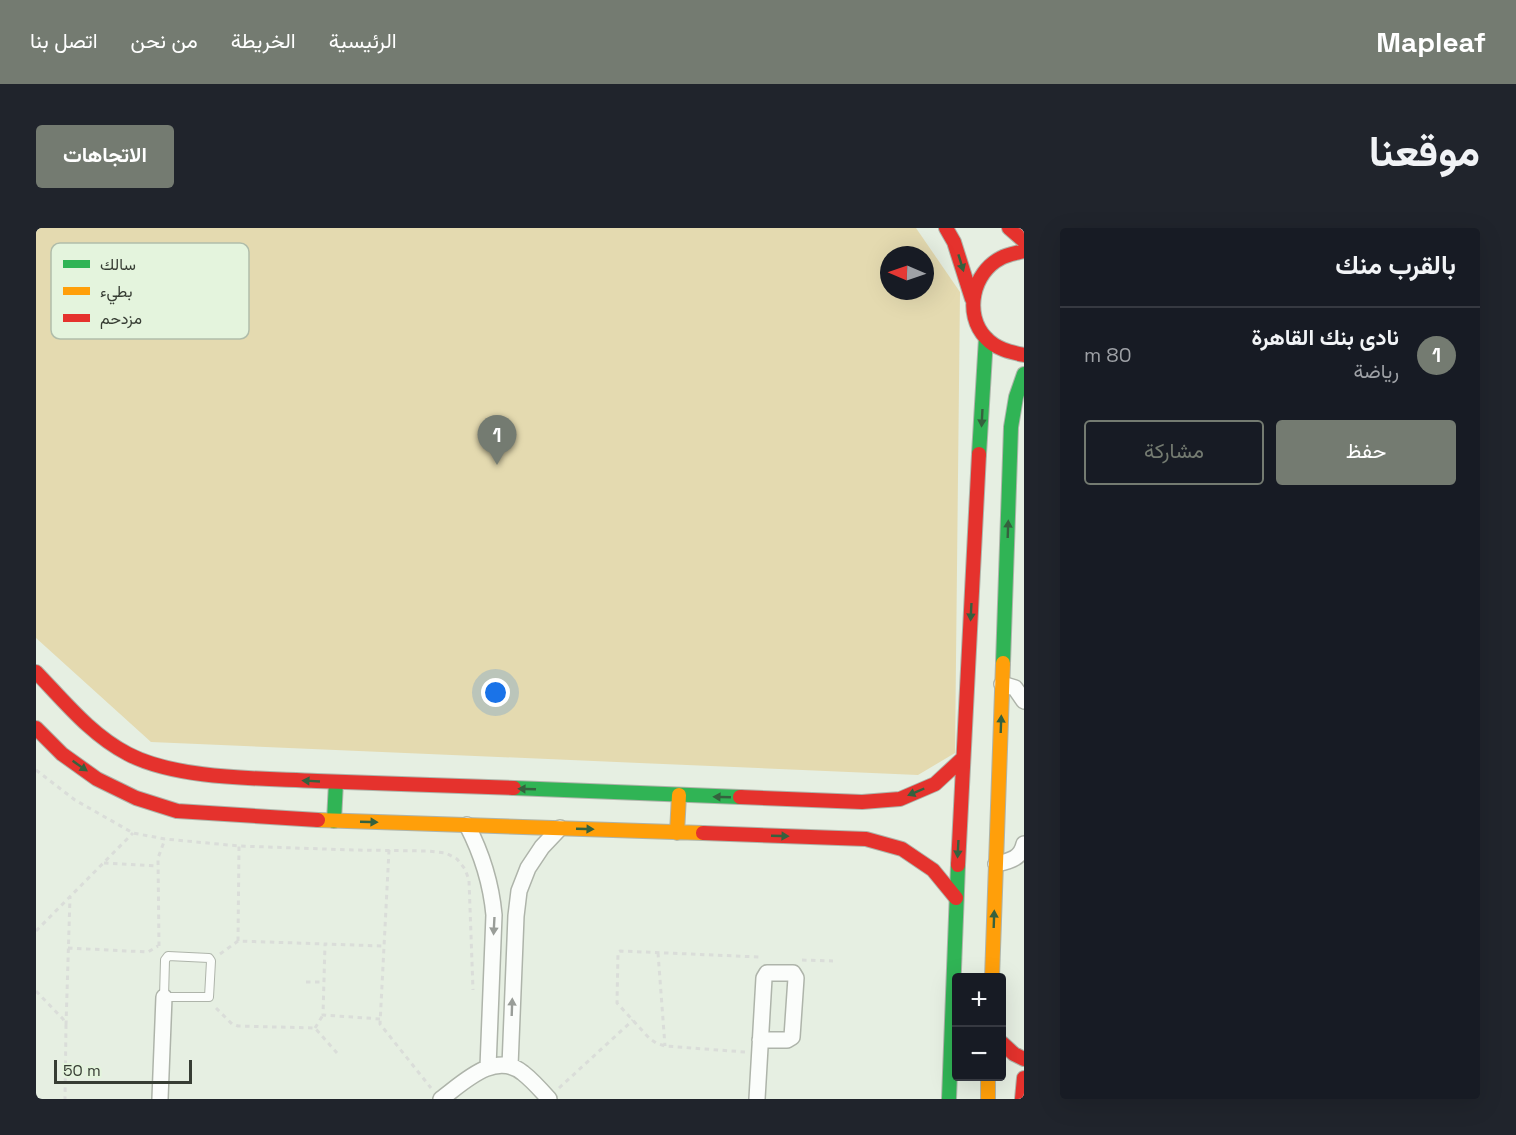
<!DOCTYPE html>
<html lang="ar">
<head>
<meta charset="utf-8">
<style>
	:root { --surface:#171b24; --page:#20242c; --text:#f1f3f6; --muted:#9ea1a6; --line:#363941; --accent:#747b71 }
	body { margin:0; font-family:"Space Grotesk",Vazirmatn,sans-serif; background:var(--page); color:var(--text); direction:rtl }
	.controls { position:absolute; right:18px; bottom:18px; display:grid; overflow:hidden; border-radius:6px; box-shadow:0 6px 24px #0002 }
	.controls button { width:54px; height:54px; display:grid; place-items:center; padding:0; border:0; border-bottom:2px solid var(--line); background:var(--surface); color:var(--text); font:30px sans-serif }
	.compass { position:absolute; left:844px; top:18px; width:54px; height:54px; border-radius:50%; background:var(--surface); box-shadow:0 6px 24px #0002; rotate:272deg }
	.scale { position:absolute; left:18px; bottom:15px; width:138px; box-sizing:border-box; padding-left:6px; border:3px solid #373d34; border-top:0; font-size:16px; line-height:21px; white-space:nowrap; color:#373d34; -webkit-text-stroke:4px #e4f4dd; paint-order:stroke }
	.you { position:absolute; left:460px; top:465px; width:21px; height:21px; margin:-15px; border:4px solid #fff; border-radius:50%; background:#1a73e8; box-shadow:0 0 0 9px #1a73e833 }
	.badge { display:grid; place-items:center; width:39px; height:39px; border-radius:50%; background:var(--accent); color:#fff; font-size:20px; font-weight:700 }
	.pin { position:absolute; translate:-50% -50px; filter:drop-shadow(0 2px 3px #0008) }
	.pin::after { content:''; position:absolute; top:32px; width:21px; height:18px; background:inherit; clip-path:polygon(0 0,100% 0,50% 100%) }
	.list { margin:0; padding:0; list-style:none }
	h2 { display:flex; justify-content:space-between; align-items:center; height:78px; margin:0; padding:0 24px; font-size:26px }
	h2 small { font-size:20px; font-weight:400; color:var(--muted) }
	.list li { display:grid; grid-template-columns:39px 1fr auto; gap:18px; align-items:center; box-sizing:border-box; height:96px; padding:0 24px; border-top:2px solid var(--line) }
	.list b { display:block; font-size:22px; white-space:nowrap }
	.list p { margin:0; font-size:20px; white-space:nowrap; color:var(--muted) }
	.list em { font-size:20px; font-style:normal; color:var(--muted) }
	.actions { display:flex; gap:12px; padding:18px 24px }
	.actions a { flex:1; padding:14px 0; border:2px solid var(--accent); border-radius:6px; text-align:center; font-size:21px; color:var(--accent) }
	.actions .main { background:var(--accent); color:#fff }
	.map { position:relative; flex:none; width:988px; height:871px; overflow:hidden; direction:ltr; border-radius:6px }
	header { display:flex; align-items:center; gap:36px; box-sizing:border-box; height:84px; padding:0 30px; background:var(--accent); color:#fff }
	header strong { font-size:28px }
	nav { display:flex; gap:33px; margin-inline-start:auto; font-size:21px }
	.intro { display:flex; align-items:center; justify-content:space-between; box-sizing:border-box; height:144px; padding:0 36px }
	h1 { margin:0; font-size:42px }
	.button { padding:15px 27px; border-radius:6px; background:var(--accent); color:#fff; font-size:21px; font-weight:700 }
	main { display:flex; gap:36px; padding:0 36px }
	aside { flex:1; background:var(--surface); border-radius:6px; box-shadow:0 6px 24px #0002 }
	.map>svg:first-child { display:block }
</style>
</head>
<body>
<header>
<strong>Mapleaf</strong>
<nav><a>الرئيسية</a><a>الخريطة</a><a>من نحن</a><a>اتصل بنا</a></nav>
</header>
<div class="intro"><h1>موقعنا</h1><a class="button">الاتجاهات</a></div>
<main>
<aside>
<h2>بالقرب منك<small></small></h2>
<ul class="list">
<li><span class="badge">1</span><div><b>نادى بنك القاهرة</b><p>رياضة</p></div><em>80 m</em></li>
</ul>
<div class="actions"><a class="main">حفظ</a><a>مشاركة</a></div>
</aside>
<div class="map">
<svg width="988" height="871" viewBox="0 0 988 871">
	<rect width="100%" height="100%" fill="#e6efe2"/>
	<!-- green -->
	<path fill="#e4dab0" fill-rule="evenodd" d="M 0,0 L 880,0 L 924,64 L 919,525 L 882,547 L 115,514 L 0,410 ZM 853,27 L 889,27 L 889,63 L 853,63 Z"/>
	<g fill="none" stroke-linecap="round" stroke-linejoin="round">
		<!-- lane casing -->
		<g stroke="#aeb4aa" stroke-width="10">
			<path id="lane" d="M 132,728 L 173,730 L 175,733 L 173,769 L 128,769 L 129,732 Z"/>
		</g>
		<!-- street casing -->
		<g stroke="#aeb4aa" stroke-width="18">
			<path id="street" d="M 966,456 L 979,460 L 988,473
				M 431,597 C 446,626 455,654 458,687 L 452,839
				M 960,636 C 973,633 985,631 988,616
				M 474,838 L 480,688 L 483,663 L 492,640 L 506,619 L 524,600
				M 124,871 L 128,769
				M 405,871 C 427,855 459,822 487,845 C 496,852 505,862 513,871
				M 721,871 L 728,750 L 731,745 L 757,745 L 760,750 L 756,809 L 751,812 L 724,812"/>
		</g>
		<!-- fast casing -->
		<g stroke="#aeb4aa" stroke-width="16">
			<path id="fast" d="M 943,226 L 950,110
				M 967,435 L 975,199 L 980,169 L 988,146
				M 478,560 L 704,569
				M 298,593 L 300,554
				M 913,871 L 922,637"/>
		</g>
		<!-- slow casing -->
		<g stroke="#aeb4aa" stroke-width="16">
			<path id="slow" d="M 282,592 L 667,605
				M 641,605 L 643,567
				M 956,750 L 967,435
				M 952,848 L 952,871"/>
		</g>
		<!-- jam casing -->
		<g stroke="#aeb4aa" stroke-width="16">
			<path id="jam" d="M 910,0 L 918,14 L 936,71
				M 973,0 L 988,13
				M 988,23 C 981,25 972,26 965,30 C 937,44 927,86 950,110 C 960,121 974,124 988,127
				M 0,444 C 28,473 55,507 92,526 C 142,552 225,550 281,553 C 347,555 412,558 478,560
				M 0,500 L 26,526 L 61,551 L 100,570 L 141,583 L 282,592
				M 704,569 L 826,574 L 864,571 L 899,556 L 926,531
				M 667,605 L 830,611 L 866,621 L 897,642 L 920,670
				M 922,637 L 943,226
				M 966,815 L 978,826 L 988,831
				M 986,871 L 988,850"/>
		</g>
		<!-- path -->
		<path stroke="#daddd9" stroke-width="3" stroke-dasharray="4.5 4.5" stroke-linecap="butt" d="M 0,542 L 39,572 L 97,605 L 129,611 L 203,618 L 317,622 L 391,623 L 410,625 L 421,631 L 429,641 L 433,652 L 437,762
			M 353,622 L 344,796 L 395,860
			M 68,635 L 122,638
			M 0,703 L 97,605
			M 202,713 L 203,618
			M 123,718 L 122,630 L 129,611
			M 32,720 L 112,724 L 122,718
			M 622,725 L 629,818
			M 184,726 L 202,713 L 289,716
			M 766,732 L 797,733
			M 270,754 L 287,754
			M 0,763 L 27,791 L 30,797 L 29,871
			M 180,780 L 196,796 L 202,798 L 279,800 L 301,825
			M 344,791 L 287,787 L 289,716 L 347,718
			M 30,797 L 34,669
			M 279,800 L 287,787
			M 709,824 L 629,818 L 620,815 L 614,811 L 581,775 L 582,724 L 584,723 L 723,729
			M 523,860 L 597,792"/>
		<!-- lane -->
		<use href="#lane" stroke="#fbfdfb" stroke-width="8"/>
		<!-- street -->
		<use href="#street" stroke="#fbfdfb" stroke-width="15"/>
		<!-- fast -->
		<use href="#fast" stroke="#30b455" stroke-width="14"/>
		<!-- slow -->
		<use href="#slow" stroke="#ff9f0a" stroke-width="14"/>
		<!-- jam -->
		<use href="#jam" stroke="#e5322d" stroke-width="14"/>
	</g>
	<!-- one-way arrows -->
	<defs><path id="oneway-solid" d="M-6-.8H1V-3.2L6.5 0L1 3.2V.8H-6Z" transform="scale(1.5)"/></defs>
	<g fill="#35613e">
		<use href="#oneway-solid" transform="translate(925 35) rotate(73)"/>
		<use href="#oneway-solid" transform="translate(946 190) rotate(93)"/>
		<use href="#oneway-solid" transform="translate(972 301) rotate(-88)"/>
		<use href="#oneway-solid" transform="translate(935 384) rotate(93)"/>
		<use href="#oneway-solid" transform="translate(965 496) rotate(-88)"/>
		<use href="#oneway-solid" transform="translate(44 538) rotate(35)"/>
		<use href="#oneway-solid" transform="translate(275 553) rotate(-177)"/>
		<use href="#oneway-solid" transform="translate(491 561) rotate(-178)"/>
		<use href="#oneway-solid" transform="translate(880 564) rotate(157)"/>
		<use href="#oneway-solid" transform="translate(686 569) rotate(-178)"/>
		<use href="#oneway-solid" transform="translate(333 594) rotate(2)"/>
		<use href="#oneway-solid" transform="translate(549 601) rotate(2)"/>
		<use href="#oneway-solid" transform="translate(744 608) rotate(2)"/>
		<use href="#oneway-solid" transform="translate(922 621) rotate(93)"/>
		<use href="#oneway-solid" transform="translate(958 691) rotate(-88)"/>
	</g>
	<g fill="#999d98">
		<use href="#oneway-solid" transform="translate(458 698) rotate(93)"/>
		<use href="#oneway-solid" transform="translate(476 779) rotate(-88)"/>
	</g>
	<!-- legend -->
	<rect x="15" y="15" width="198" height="96" rx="9" fill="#e4f4dd" stroke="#b0bdaa" stroke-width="1.5"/>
	<rect x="27" y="32" width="27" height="8" fill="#30b455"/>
	<rect x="27" y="59" width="27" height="8" fill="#ff9f0a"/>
	<rect x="27" y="86" width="27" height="8" fill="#e5322d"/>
	<g font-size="16" fill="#373d34">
		<text x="64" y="42">سالك</text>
		<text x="64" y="69">بطيء</text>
		<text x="64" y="96">مزدحم</text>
	</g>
</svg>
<div class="controls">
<button>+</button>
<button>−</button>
</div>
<svg class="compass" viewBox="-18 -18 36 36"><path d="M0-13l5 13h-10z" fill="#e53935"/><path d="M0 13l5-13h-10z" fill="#9ea1a6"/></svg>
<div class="scale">50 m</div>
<div class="you"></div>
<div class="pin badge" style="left:461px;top:237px">1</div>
</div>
</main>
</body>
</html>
